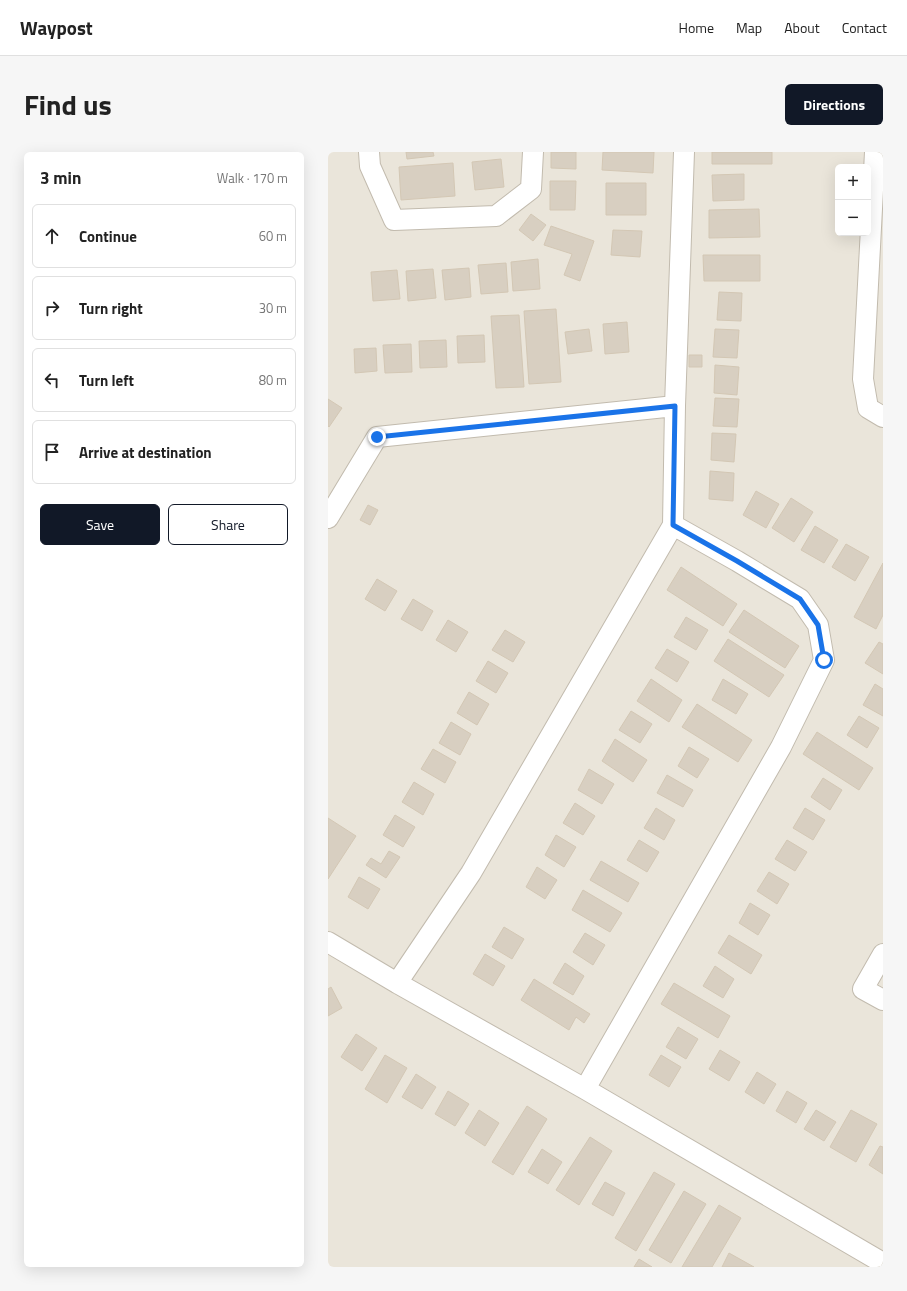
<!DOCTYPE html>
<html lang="en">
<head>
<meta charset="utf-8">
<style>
	:root { --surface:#fff; --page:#f6f6f6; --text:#222; --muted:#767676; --line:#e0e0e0; --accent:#111827 }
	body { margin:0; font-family:"Titillium Web",sans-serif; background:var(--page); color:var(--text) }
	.controls { position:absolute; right:12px; top:12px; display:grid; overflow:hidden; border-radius:6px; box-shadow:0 4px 16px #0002 }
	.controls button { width:36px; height:36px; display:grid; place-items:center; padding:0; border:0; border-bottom:1px solid var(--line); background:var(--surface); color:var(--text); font:20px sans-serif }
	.stop { position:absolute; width:12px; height:12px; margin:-9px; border:3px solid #1a73e8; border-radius:50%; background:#fff }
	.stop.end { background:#1a73e8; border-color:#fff; box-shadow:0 1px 4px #0008 }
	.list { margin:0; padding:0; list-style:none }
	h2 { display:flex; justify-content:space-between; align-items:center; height:52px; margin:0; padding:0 16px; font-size:17px }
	h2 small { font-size:13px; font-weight:400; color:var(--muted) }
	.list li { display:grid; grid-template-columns:26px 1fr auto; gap:12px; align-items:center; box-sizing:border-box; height:64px; margin:0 8px 8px; padding:0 8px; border:1px solid var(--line); border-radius:6px }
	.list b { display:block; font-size:15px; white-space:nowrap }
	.list em { font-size:13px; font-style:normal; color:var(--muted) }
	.actions { display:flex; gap:8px; padding:12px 16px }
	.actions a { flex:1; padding:9px 0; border:1px solid var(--accent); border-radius:6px; text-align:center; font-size:14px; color:var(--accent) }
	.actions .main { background:var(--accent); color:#fff }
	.icon { flex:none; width:22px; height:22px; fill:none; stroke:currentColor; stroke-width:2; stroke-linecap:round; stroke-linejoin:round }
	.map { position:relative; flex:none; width:555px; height:1115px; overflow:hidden; border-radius:6px }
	header { display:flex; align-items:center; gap:24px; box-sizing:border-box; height:56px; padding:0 20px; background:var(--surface); border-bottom:1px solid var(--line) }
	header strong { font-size:19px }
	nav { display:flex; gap:22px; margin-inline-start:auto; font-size:14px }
	.intro { display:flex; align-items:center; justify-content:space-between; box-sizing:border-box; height:96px; padding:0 24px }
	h1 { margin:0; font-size:28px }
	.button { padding:10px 18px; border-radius:6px; background:var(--accent); color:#fff; font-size:14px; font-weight:700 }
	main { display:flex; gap:24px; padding:0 24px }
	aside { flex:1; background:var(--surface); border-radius:6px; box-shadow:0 4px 16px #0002 }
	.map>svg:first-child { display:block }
</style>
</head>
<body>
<header>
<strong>Waypost</strong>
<nav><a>Home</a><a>Map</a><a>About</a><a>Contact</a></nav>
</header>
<div class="intro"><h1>Find us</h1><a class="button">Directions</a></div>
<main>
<aside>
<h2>3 min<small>Walk · 170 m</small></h2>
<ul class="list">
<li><svg class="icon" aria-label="ahead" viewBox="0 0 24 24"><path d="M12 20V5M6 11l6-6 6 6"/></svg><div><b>Continue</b></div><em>60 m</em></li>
<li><svg class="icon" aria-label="right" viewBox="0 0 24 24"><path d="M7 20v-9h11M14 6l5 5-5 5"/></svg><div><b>Turn right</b></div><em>30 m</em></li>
<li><svg class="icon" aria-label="left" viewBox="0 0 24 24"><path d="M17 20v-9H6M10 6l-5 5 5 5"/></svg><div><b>Turn left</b></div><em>80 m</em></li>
<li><svg class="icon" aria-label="arrive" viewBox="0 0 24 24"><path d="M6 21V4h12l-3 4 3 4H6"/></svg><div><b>Arrive at destination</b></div></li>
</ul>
<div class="actions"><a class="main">Save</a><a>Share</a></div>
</aside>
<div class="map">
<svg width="555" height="1115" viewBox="0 0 555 1115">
	<rect width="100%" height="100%" fill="#f6f3ec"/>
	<!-- residential -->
	<path fill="#eae5da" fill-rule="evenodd" d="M 0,0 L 555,0 L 555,1115 L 0,1115 ZM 510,15 L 540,15 L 540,81 L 510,81 Z"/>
	<!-- building -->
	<path fill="#d8cfc1" stroke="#d3c7b4" d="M 78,0 L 105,0 L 106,4 L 79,7 Z
		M 223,0 L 248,0 L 248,17 L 223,16 Z
		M 275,0 L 326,0 L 325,21 L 274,18 Z
		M 384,0 L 444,0 L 444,12 L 384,12 Z
		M 173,7 L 176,35 L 147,38 L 144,10 Z
		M 125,11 L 127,44 L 73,48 L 71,15 Z
		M 416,22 L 416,48 L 385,49 L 384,23 Z
		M 222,29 L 248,29 L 247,58 L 222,58 Z
		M 278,31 L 318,31 L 318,63 L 278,63 Z
		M 431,57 L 432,85 L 381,86 L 381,58 Z
		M 203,62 L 218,73 L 205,89 L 191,78 Z
		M 223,74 L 266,89 L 252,129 L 236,123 L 244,102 L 216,93 Z
		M 285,78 L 314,79 L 312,105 L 283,103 Z
		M 375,103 L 432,103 L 432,129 L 376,129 Z
		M 210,107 L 212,137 L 185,139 L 183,110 Z
		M 178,111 L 180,140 L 153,142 L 150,113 Z
		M 141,116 L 143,145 L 117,148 L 114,118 Z
		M 105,117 L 108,146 L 80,149 L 78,119 Z
		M 69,118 L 72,147 L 45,149 L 43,120 Z
		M 391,140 L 414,141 L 413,169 L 389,168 Z
		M 228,157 L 233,230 L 201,232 L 196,159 Z
		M 191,163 L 196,235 L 168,236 L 163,164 Z
		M 299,170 L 301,200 L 277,202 L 275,172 Z
		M 261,177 L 264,199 L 240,202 L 237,180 Z
		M 387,177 L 411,178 L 409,206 L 385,205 Z
		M 156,183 L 157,210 L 130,211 L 129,184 Z
		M 118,188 L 119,215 L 92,216 L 91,189 Z
		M 83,192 L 84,220 L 57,221 L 55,193 Z
		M 48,196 L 49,219 L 27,221 L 26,197 Z
		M 361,203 L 374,203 L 374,215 L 361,215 Z
		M 387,213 L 411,215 L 409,243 L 386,241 Z
		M 387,246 L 411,247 L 409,275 L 385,274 Z
		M 0,247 L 14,256 L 1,275 L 0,274 Z
		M 384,281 L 408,282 L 406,310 L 383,308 Z
		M 382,319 L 406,321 L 405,349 L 381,347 Z
		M 428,339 L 451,352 L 438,376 L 415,363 Z
		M 463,346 L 485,360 L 466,390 L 444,376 Z
		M 40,353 L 50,358 L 42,373 L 32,368 Z
		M 487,374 L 510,388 L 496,411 L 473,398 Z
		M 518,392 L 541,405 L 527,429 L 504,415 Z
		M 555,411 L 555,463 L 548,477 L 526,465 Z
		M 353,415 L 409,452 L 395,474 L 339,438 Z
		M 49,427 L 69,439 L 57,459 L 37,447 Z
		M 85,447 L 105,459 L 94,479 L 73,467 Z
		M 416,458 L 471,494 L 457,516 L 401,480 Z
		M 358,465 L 380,478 L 368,498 L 346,485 Z
		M 120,468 L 140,480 L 128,500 L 108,488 Z
		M 177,478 L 197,490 L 185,510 L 164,498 Z
		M 400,487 L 456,523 L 441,545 L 386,509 Z
		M 551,490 L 555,492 L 555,522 L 537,511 Z
		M 339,497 L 361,510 L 349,530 L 327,516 Z
		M 160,509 L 180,521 L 168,541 L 148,529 Z
		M 323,527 L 354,548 L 341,570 L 309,549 Z
		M 395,527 L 420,542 L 408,562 L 384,548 Z
		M 547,532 L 555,537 L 555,564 L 535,553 Z
		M 141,540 L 161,552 L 149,573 L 129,561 Z
		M 369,552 L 424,588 L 410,610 L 354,575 Z
		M 303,559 L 324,572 L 312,591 L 291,578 Z
		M 531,564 L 551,576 L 539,596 L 519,583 Z
		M 123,570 L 143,582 L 132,603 L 111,591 Z
		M 489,580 L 545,616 L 531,638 L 475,602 Z
		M 287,587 L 319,608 L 305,630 L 274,609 Z
		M 361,595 L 381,607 L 369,626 L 350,614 Z
		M 105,597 L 128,610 L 117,631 L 93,617 Z
		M 261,617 L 286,632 L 274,652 L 250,638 Z
		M 339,623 L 365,638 L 355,655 L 329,641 Z
		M 495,626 L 514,638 L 502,658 L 483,645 Z
		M 86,630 L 106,642 L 95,663 L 74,650 Z
		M 247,651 L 267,664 L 255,683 L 235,671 Z
		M 328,656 L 347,668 L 336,688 L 316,676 Z
		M 477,656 L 497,668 L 485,688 L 465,676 Z
		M 67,663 L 87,675 L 75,695 L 55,683 Z
		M 0,666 L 28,684 L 0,727 Z
		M 228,683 L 248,695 L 236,715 L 217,703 Z
		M 311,688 L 331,700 L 319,720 L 299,708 Z
		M 459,688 L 479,700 L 467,719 L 447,707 Z
		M 61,699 L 72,705 L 58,726 L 38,713 L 43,706 L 53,712 Z
		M 273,709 L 311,731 L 300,750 L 262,728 Z
		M 209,715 L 229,728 L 217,747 L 198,735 Z
		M 441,720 L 461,732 L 449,752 L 429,739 Z
		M 31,725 L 52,737 L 40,757 L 20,745 Z
		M 255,738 L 294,761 L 282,780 L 244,758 Z
		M 422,751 L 442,763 L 430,783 L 411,771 Z
		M 176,775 L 196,787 L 184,807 L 164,795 Z
		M 257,781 L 277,793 L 265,813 L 245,800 Z
		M 401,783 L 434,803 L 423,822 L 390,801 Z
		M 157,802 L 177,814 L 165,834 L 145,822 Z
		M 237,811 L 256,824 L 245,843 L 225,831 Z
		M 387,814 L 406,827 L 395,846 L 375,834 Z
		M 206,827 L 262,862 L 256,871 L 248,865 L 241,878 L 193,848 Z
		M 346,831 L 402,864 L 390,886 L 333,852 Z
		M 3,835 L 14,856 L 0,864 L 0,837 Z
		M 350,875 L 370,887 L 358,907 L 338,895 Z
		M 28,882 L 49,896 L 34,919 L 13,905 Z
		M 392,898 L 412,910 L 401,929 L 381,917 Z
		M 57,903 L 79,916 L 59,951 L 37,937 Z
		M 333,903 L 353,915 L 341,935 L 321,923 Z
		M 429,920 L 448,932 L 436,952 L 417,940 Z
		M 88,922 L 108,935 L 94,957 L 74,945 Z
		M 120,939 L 141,952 L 127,974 L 107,962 Z
		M 459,939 L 479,951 L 468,971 L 448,959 Z
		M 199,954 L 219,967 L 185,1023 L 164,1010 Z
		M 151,958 L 171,971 L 157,994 L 137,981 Z
		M 488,958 L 508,970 L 496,989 L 476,977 Z
		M 523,958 L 549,972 L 528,1010 L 502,995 Z
		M 262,985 L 284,999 L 251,1053 L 228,1038 Z
		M 552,994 L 555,995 L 555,1022 L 541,1013 Z
		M 214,997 L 234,1010 L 220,1032 L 200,1020 Z
		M 326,1020 L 347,1032 L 308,1099 L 287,1086 Z
		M 277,1030 L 297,1041 L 285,1064 L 264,1052 Z
		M 356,1039 L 378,1052 L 343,1111 L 321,1098 Z
		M 391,1053 L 413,1066 L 384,1115 L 354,1115 Z
		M 401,1101 L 426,1115 L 394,1115 Z
		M 311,1107 L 324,1115 L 306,1115 Z"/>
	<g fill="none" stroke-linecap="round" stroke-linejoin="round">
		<!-- minor casing -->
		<g stroke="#c2bbae" stroke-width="22">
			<path id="minor" d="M 41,0 L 42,14 L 66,68 L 168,64 L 203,37 L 205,0
				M 547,0 L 535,227 L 540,256 L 555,265
				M 0,366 L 49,285 L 347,254
				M 0,790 L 69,831 L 257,937 L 555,1111
				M 555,802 L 535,837 L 555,848
				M 69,831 L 143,721 L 345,373 L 347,254 L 356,0
				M 257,937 L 453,595 L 496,508 L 490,473 L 472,447 L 409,409 L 345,373"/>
		</g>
		<!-- minor -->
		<use href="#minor" stroke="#fff" stroke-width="20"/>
	</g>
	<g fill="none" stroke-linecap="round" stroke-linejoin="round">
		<!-- route -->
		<path stroke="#1a73e8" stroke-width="5" d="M 49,285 L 347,254 L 345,373 L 409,409 L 472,447 L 490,473 L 496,508"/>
	</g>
</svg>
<div class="controls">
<button>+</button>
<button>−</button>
</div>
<div class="stop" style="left:496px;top:508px"></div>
<div class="stop end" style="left:49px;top:285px"></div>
</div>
</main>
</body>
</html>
